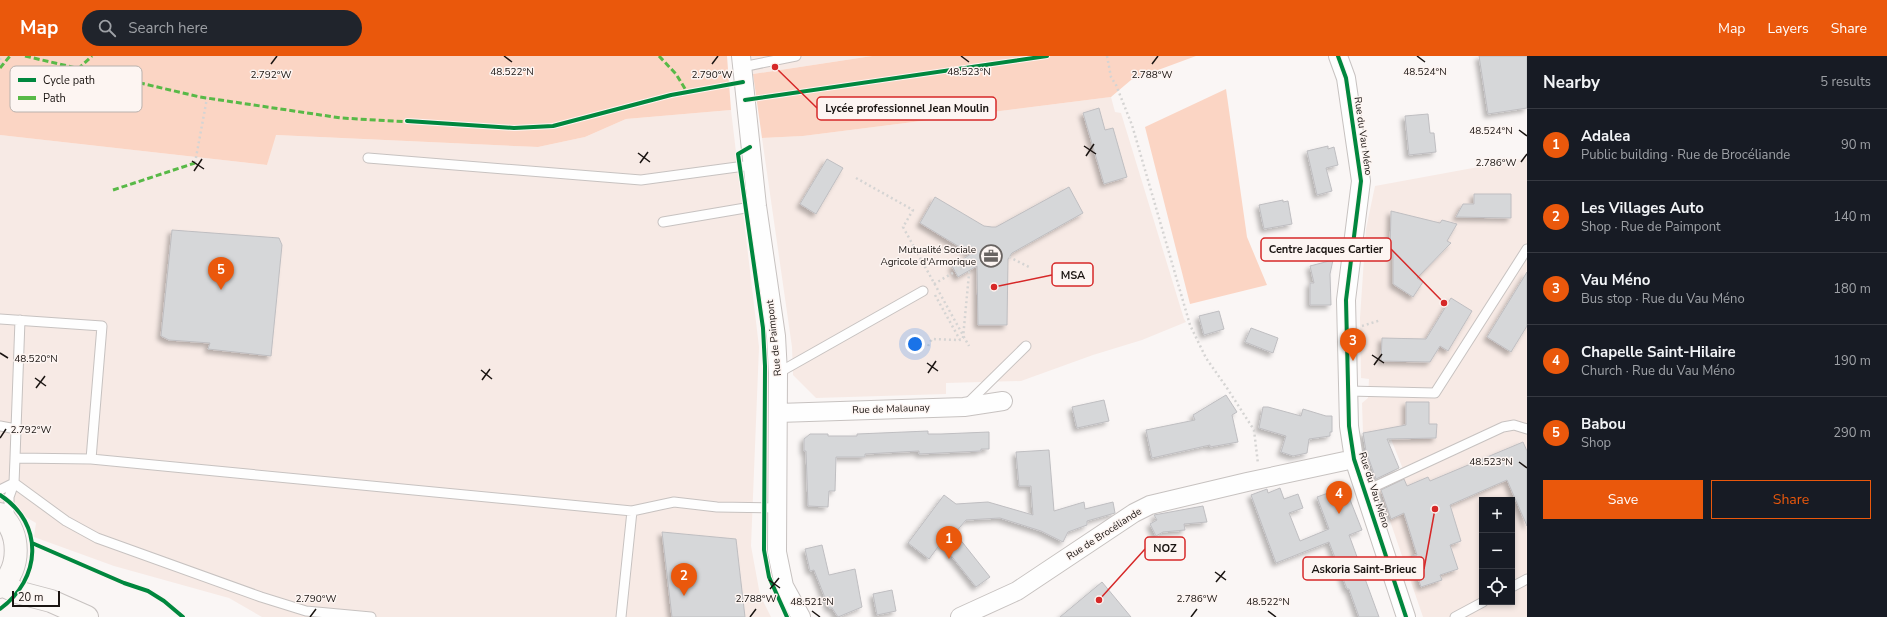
<!DOCTYPE html>
<html lang="en">
<head>
<meta charset="utf-8">
<style>
	:root { --surface:#171b24; --page:#20242c; --text:#f1f3f6; --muted:#9ea1a6; --line:#363941; --accent:#ea580c }
	body { margin:0; font-family:"Nunito Sans",sans-serif; background:var(--page); color:var(--text) }
	.controls { position:absolute; right:12px; bottom:12px; display:grid; overflow:hidden; border-radius:0px; box-shadow:0 2px 6px #0003 }
	.controls button { width:36px; height:36px; display:grid; place-items:center; padding:0; border:0; border-bottom:1px solid var(--line); background:var(--surface); color:var(--text); font:20px sans-serif }
	.scale { position:absolute; left:12px; bottom:10px; width:48px; box-sizing:border-box; padding-left:4px; border:2px solid #1a1411; border-top:0; font-size:11px; line-height:14px; white-space:nowrap; color:#1a1411; -webkit-text-stroke:3px #fdf5f2; paint-order:stroke }
	.you { position:absolute; left:915px; top:288px; width:14px; height:14px; margin:-10px; border:3px solid #fff; border-radius:50%; background:#1a73e8; box-shadow:0 0 0 6px #1a73e833 }
	.badge { display:grid; place-items:center; width:26px; height:26px; border-radius:50%; background:var(--accent); color:#fff; font-size:13px; font-weight:700 }
	.pin { position:absolute; translate:-50% -33px; filter:drop-shadow(0 1px 2px #0008) }
	.pin::after { content:''; position:absolute; top:21px; width:14px; height:12px; background:inherit; clip-path:polygon(0 0,100% 0,50% 100%) }
	.list { margin:0; padding:0; list-style:none }
	h2 { display:flex; justify-content:space-between; align-items:center; height:52px; margin:0; padding:0 16px; font-size:17px }
	h2 small { font-size:13px; font-weight:400; color:var(--muted) }
	.list li { display:grid; grid-template-columns:26px 1fr auto; gap:12px; align-items:center; box-sizing:border-box; height:72px; padding:0 16px; border-top:1px solid var(--line) }
	.list b { display:block; font-size:15px; white-space:nowrap }
	.list p { margin:0; font-size:13px; white-space:nowrap; color:var(--muted) }
	.list em { font-size:13px; font-style:normal; color:var(--muted) }
	.actions { display:flex; gap:8px; padding:12px 16px }
	.actions a { flex:1; padding:9px 0; border:1px solid var(--accent); border-radius:0px; text-align:center; font-size:14px; color:var(--accent) }
	.actions .main { background:var(--accent); color:#fff }
	.icon { flex:none; width:22px; height:22px; fill:none; stroke:currentColor; stroke-width:2; stroke-linecap:round; stroke-linejoin:round }
	.map { position:relative; flex:none; width:1527px; height:561px; overflow:hidden }
	header { display:flex; align-items:center; gap:24px; box-sizing:border-box; height:56px; padding:0 20px; background:var(--accent); color:#fff }
	header strong { font-size:19px }
	nav { display:flex; gap:22px; margin-inline-start:auto; font-size:14px }
	.search { width:280px; height:36px; background:var(--page); display:flex; align-items:center; gap:10px; box-sizing:border-box; padding:0 14px; border-radius:22px; color:var(--muted); font-size:15px }
	main { display:flex }
	aside { flex:1; background:var(--surface) }
	.map>svg:first-child { display:block }
</style>
</head>
<body>
<header>
<strong>Map</strong>
<div class="search"><svg class="icon" aria-label="search" viewBox="0 0 24 24"><circle cx="10" cy="10" r="6"/><path d="M15 15l6 6"/></svg>Search here</div>
<nav><a>Map</a><a>Layers</a><a>Share</a></nav>
</header>
<main>
<div class="map">
<svg width="1527" height="561" viewBox="0 0 1527 561">
	<defs>
		<filter id="shadow"><feDropShadow dx="-3.5" dy="3.5" stdDeviation="2" flood-color="#0004"/></filter>
	</defs>
	<rect width="100%" height="100%" fill="#faf6f5"/>
	<!-- built -->
	<path fill="#f7eae5" fill-rule="evenodd" d="M 751,0 L 872,0 L 753,18 Z
		M 1111,41 L 1115,56 L 1121,57 L 1184,263 L 1186,266 L 1142,284 L 1093,299 L 1021,325 L 946,327 L 946,338 L 816,342 L 793,319 L 792,291 L 762,82 L 803,80 Z
		M 731,54 L 759,291 L 751,490 L 760,539 L 771,561 L 262,561 L 229,542 L 114,510 L 34,481 L 36,467 L 0,446 L 0,79 L 267,109 L 275,79 L 538,91 L 585,81 L 626,63 Z
		M 1527,102 L 1527,561 L 1423,561 L 1376,424 L 1403,413 L 1387,373 L 1363,377 L 1362,347 L 1368,342 L 1369,323 L 1361,322 L 1360,262 L 1366,173 L 1375,130 ZM 1482,444 L 1512,444 L 1512,546 L 1482,546 Z"/>
	<!-- green -->
	<path fill="#fbd5c4" d="M 0,0 L 727,0 L 731,54 L 626,63 L 585,81 L 538,91 L 276,79 L 267,109 L 0,79 Z
		M 872,0 L 1196,0 L 1131,24 L 1111,41 L 803,80 L 762,82 L 753,18 Z
		M 1226,33 L 1247,181 L 1267,229 L 1190,248 L 1145,71 Z"/>
	<!-- building -->
	<path fill="#d6d7d9" stroke="#bfbec1" filter="url(#shadow)" d="M 1479,0 L 1527,0 L 1527,52 L 1488,58 Z
		M 1099,52 L 1105,74 L 1113,72 L 1127,121 L 1104,128 L 1083,57 Z
		M 1428,58 L 1430,77 L 1434,77 L 1436,96 L 1409,99 L 1405,60 Z
		M 1328,90 L 1328,93 L 1334,91 L 1338,109 L 1326,112 L 1332,135 L 1317,139 L 1307,95 Z
		M 827,103 L 843,112 L 816,158 L 800,148 Z
		M 1069,131 L 1083,157 L 1012,197 L 1008,203 L 1007,269 L 978,269 L 977,210 L 958,221 L 952,210 L 971,198 L 920,167 L 935,141 L 984,170 L 992,171 L 996,171 Z
		M 1474,138 L 1511,138 L 1511,162 L 1456,161 L 1463,148 L 1474,148 Z
		M 1283,144 L 1283,146 L 1288,145 L 1292,168 L 1264,173 L 1259,149 Z
		M 1391,155 L 1440,167 L 1442,164 L 1457,168 L 1447,185 L 1451,187 L 1417,222 L 1423,226 L 1413,241 L 1393,228 L 1393,196 L 1390,195 Z
		M 172,174 L 279,182 L 282,189 L 271,300 L 208,293 L 210,287 L 169,284 L 161,280 Z
		M 1333,204 L 1330,218 L 1331,249 L 1310,249 L 1310,227 L 1314,227 L 1310,210 Z
		M 1527,216 L 1527,270 L 1511,296 L 1487,281 Z
		M 1451,242 L 1472,255 L 1448,295 L 1440,290 L 1430,306 L 1381,305 L 1382,282 L 1426,283 Z
		M 1219,255 L 1224,273 L 1204,279 L 1199,260 Z
		M 1251,272 L 1278,282 L 1273,297 L 1245,286 Z
		M 1226,339 L 1237,356 L 1232,359 L 1238,386 L 1210,391 L 1210,389 L 1152,402 L 1146,374 L 1195,364 L 1193,359 Z
		M 1104,344 L 1109,365 L 1077,372 L 1072,351 Z
		M 1406,346 L 1429,346 L 1429,368 L 1437,368 L 1436,382 L 1387,383 L 1399,412 L 1376,423 L 1366,395 L 1363,377 L 1406,369 Z
		M 1263,351 L 1268,351 L 1301,360 L 1303,353 L 1326,360 L 1332,360 L 1332,376 L 1330,376 L 1330,380 L 1309,383 L 1307,397 L 1293,400 L 1281,396 L 1286,380 L 1259,372 Z
		M 928,375 L 928,378 L 941,378 L 989,376 L 989,393 L 981,393 L 981,395 L 919,398 L 919,395 L 865,398 L 865,401 L 836,401 L 835,435 L 829,435 L 828,451 L 808,450 L 806,395 L 804,395 L 804,383 L 810,378 L 828,378 L 828,380 L 857,380 L 857,378 Z
		M 1523,386 L 1527,395 L 1527,470 L 1507,424 L 1450,449 L 1461,485 L 1450,489 L 1458,513 L 1440,519 L 1442,524 L 1421,531 L 1411,500 L 1417,499 L 1404,457 L 1391,463 L 1381,434 L 1404,423 L 1407,430 L 1428,421 L 1430,425 Z
		M 1049,394 L 1054,455 L 1084,446 L 1085,453 L 1113,446 L 1115,457 L 1087,465 L 1087,469 L 1068,476 L 1063,486 L 1041,475 L 1000,462 L 966,464 L 955,477 L 990,521 L 976,531 L 941,487 L 929,503 L 908,487 L 944,439 L 956,448 L 988,446 L 1033,459 L 1031,430 L 1019,430 L 1016,396 Z
		M 1345,431 L 1362,474 L 1349,479 L 1379,561 L 1359,561 L 1349,533 L 1347,533 L 1329,486 L 1276,507 L 1251,439 L 1267,433 L 1268,437 L 1280,432 L 1284,443 L 1298,438 L 1303,452 L 1289,457 L 1300,485 L 1329,473 L 1317,441 Z
		M 1203,450 L 1207,466 L 1184,468 L 1185,474 L 1163,476 L 1156,480 L 1150,468 L 1157,464 L 1154,459 Z
		M 662,476 L 736,483 L 745,561 L 672,561 Z
		M 822,489 L 829,519 L 855,513 L 862,551 L 838,561 L 832,552 L 829,552 L 814,514 L 810,515 L 805,493 Z
		M 1102,526 L 1131,561 L 1060,561 Z
		M 892,534 L 896,555 L 877,559 L 873,538 Z"/>
	<g fill="none" stroke-linecap="round" stroke-linejoin="round">
		<!-- service casing -->
		<g stroke="#c7c2c0" stroke-width="11">
			<path id="service" d="M 742,11 L 796,0
				M 368,102 L 641,124 L 752,109
				M 663,166 L 757,150
				M 0,263 L 102,270 L 91,403 L 15,402 L 14,427 L 9,441 L 9,462
				M 778,317 L 923,235
				M 1348,335 L 1435,337 L 1527,193
				M 967,348 L 1026,290
				M 0,370 L 16,373 L 15,402
				M 16,373 L 20,264
				M 91,403 L 632,455 L 674,446 L 717,451 L 777,452
				M 14,427 L 66,465 L 97,482 L 261,541 L 306,555 L 371,561
				M 0,434 L 14,427
				M 1365,435 L 1503,371 L 1514,369 L 1527,373
				M 1512,531 L 1527,523
				M 621,561 L 632,455
				M 1455,561 L 1483,546"/>
		</g>
		<!-- minor casing -->
		<g stroke="#c7c2c0" stroke-width="20">
			<path id="minor" d="M 741,0 L 757,150 L 776,280 L 778,317 L 777,496 L 784,530 L 801,561
				M 1338,0 L 1346,22 L 1361,125 L 1346,244 L 1349,370 L 1354,403 L 1406,561
				M 778,357 L 964,351 L 1003,345
				M 960,561 L 1017,535 L 1134,457 L 1150,449 L 1247,426 L 1354,403"/>
		</g>
		<!-- secondary casing -->
		<g stroke="#c7c2c0" stroke-width="24">
			<path id="secondary" d="M 0,458 C 21,477 21,512 0,531
				M 2,529 L 17,536 L 51,545 L 87,561"/>
		</g>
		<!-- path -->
		<path stroke="#d5d4d3" stroke-width="2.5" stroke-dasharray="2 3" stroke-linecap="butt" d="M 1107,0 L 1111,21 L 1116,29 L 1132,69 L 1190,269 L 1206,302 L 1227,332 L 1254,374 L 1258,408
			M 0,2 L 2,10
			M 195,107 L 207,42
			M 856,122 L 913,154 L 903,171 L 969,290
			M 1009,201 L 1031,212
			M 934,228 L 975,204
			M 935,239 L 960,284 L 963,282 L 970,207
			M 1362,270 L 1381,264
			M 928,290 L 932,283 L 959,284"/>
		<!-- service -->
		<use href="#service" stroke="#fefefe" stroke-width="9"/>
		<!-- minor -->
		<use href="#minor" stroke="#fefefe" stroke-width="18"/>
		<!-- secondary -->
		<use href="#secondary" stroke="#fbf8f6" stroke-width="22"/>
		<!-- quiet -->
		<path stroke="#58b947" stroke-width="3" stroke-dasharray="6 3" stroke-linecap="butt" d="M 25,0 L 200,41 L 341,62 L 410,66
			M 659,0 L 676,18 L 687,36
			M 0,12 L 10,0
			M 78,13 L 92,0
			M 113,134 L 195,107"/>
		<!-- cycleway casing -->
		<g stroke="#fdf5f2" stroke-width="6">
			<path id="cycleway" d="M 1338,0 L 1346,22 L 1361,125 L 1346,244 L 1349,370 L 1354,403 L 1406,561
				M 745,44 L 1047,0
				M 407,65 L 514,72 L 553,70 L 671,39 L 743,26
				M 750,91 L 738,98 L 763,272 L 765,310 L 764,494 L 769,521 L 787,561
				M 0,439 C 45,468 41,523 0,553
				M 32,487 L 124,527 L 148,535 L 164,545 L 183,561"/>
		</g>
		<!-- cycleway -->
		<use href="#cycleway" stroke="#00873e" stroke-width="4"/>
	</g>
	<!-- ticks -->
	<path fill="none" stroke="#1a1411" stroke-width="1.5" d="M 504,0 L 512,6M 961,0 L 969,6M 1417,0 L 1425,6M 271,8 L 277,0M 712,8 L 718,0M 1152,8 L 1158,0M 1519,74 L 1527,80M 1084,90 L 1096,98M 638,97 L 650,106M 1086,100 L 1094,88M 192,105 L 204,113M 1521,106 L 1527,98M 640,107 L 648,96M 194,115 L 202,103M 0,297 L 8,302M 1372,299 L 1384,307M 927,307 L 938,315M 1374,309 L 1382,298M 481,314 L 492,323M 928,317 L 936,305M 35,322 L 46,330M 482,324 L 490,313M 36,332 L 45,320M 0,382 L 6,373M 1519,406 L 1527,412M 1215,516 L 1226,524M 769,524 L 780,532M 1216,526 L 1225,515M 770,533 L 779,522M 812,555 L 820,561M 1268,555 L 1276,561M 310,561 L 316,553M 750,561 L 756,553M 1191,561 L 1197,553"/>
	<!-- icons -->
	<defs>
		<g id="office-ring" transform="scale(1.15)"><circle r="9.5" fill="#fdf5f2" stroke="#686361" stroke-width="1.5"/><path d="M-6-3h4V-5.5h4V-3h4V5H-6ZM-1-4.5V-3h2v-1.5ZM-6 0V1H6V0Z" fill="#686361"/></g>
	</defs>
	<g fill-rule="evenodd">
		<use href="#office-ring" x="991" y="200"/>
	</g>
	<g text-anchor="middle" dominant-baseline="central" stroke-width="3" stroke-linejoin="round" paint-order="stroke">
		<!-- street labels -->
		<g font-size="10" fill="#1a1411" stroke="#fdf5f2">
			<text transform="translate(1363 80) rotate(82)">Rue du Vau Méno</text>
			<text transform="translate(774 282) rotate(-96)">Rue de Paimpont</text>
			<text transform="translate(891 353) rotate(-2)">Rue de Malaunay</text>
			<text transform="translate(1374 434) rotate(72)">Rue du Vau Méno</text>
			<text transform="translate(1104 478) rotate(-33)">Rue de Brocéliande</text>
		</g>
		<!-- poi labels -->
		<g font-size="10" fill="#1a1411" stroke="#fdf5f2" text-anchor="end">
			<text x="976" y="194">Mutualité Sociale<tspan x="976" dy="12">Agricole d'Armorique</tspan></text>
		</g>
	</g>
	<!-- legend -->
	<rect x="10" y="10" width="132" height="46" rx="6" fill="#fdf5f2" stroke="#b9b2ae" stroke-width="1"/>
	<rect x="18" y="22" width="18" height="4" fill="#00873e"/>
	<rect x="18" y="40" width="18" height="4" fill="#58b947"/>
	<g font-size="11" fill="#1a1411">
		<text x="43" y="28">Cycle path</text>
		<text x="43" y="46">Path</text>
	</g>
	<g font-size="10" text-anchor="middle" fill="#1a1411" stroke="#fdf5f2" stroke-width="3" stroke-linejoin="round" paint-order="stroke">
		<text x="512" y="19">48.522°N</text>
		<text x="969" y="19">48.523°N</text>
		<text x="1425" y="19">48.524°N</text>
		<text x="271" y="22">2.792°W</text>
		<text x="712" y="22">2.790°W</text>
		<text x="1152" y="22">2.788°W</text>
		<text x="1491" y="78">48.524°N</text>
		<text x="1496" y="110">2.786°W</text>
		<text x="36" y="306">48.520°N</text>
		<text x="31" y="377">2.792°W</text>
		<text x="1491" y="409">48.523°N</text>
		<text x="316" y="546">2.790°W</text>
		<text x="756" y="546">2.788°W</text>
		<text x="1197" y="546">2.786°W</text>
		<text x="812" y="549">48.521°N</text>
		<text x="1268" y="549">48.522°N</text>
	</g>
	<!-- callouts -->
	<path fill="none" stroke="#d62828" stroke-width="1.5" d="M775 11L817 52M1444 247L1391 193M994 231L1052 219M1099 544L1145 493M1435 453L1424 513"/>
	<g fill="#d62828" stroke="#fdf5f2" stroke-width="1.5">
		<circle cx="775" cy="11" r="4"/>
		<circle cx="1444" cy="247" r="4"/>
		<circle cx="994" cy="231" r="4"/>
		<circle cx="1099" cy="544" r="4"/>
		<circle cx="1435" cy="453" r="4"/>
	</g>
	<g fill="#fdf5f2" stroke="#d62828" stroke-width="1.5">
		<rect x="817" y="41" width="179" height="23" rx="4"/>
		<rect x="1261" y="182" width="130" height="23" rx="4"/>
		<rect x="1052" y="207" width="41" height="23" rx="4"/>
		<rect x="1145" y="481" width="40" height="23" rx="4"/>
		<rect x="1303" y="501" width="121" height="23" rx="4"/>
	</g>
	<g font-size="11" text-anchor="middle" font-weight="bold" fill="#1a1411">
		<text x="907" y="56">Lycée professionnel Jean Moulin</text>
		<text x="1326" y="197">Centre Jacques Cartier</text>
		<text x="1073" y="223">MSA</text>
		<text x="1165" y="496">NOZ</text>
		<text x="1364" y="517">Askoria Saint-Brieuc</text>
	</g>
</svg>
<div class="controls">
<button>+</button>
<button>−</button>
<button><svg class="icon" aria-label="locate" viewBox="0 0 24 24"><circle cx="12" cy="12" r="6"/><path d="M12 2v4M12 18v4M2 12h4M18 12h4"/></svg></button>
</div>
<div class="scale">20 m</div>
<div class="you"></div>
<div class="pin badge" style="left:949px;top:503px">1</div>
<div class="pin badge" style="left:684px;top:540px">2</div>
<div class="pin badge" style="left:1353px;top:305px">3</div>
<div class="pin badge" style="left:1339px;top:458px">4</div>
<div class="pin badge" style="left:221px;top:234px">5</div>
</div>
<aside>
<h2>Nearby<small>5 results</small></h2>
<ul class="list">
<li><span class="badge">1</span><div><b>Adalea</b><p>Public building · Rue de Brocéliande</p></div><em>90 m</em></li>
<li><span class="badge">2</span><div><b>Les Villages Auto</b><p>Shop · Rue de Paimpont</p></div><em>140 m</em></li>
<li><span class="badge">3</span><div><b>Vau Méno</b><p>Bus stop · Rue du Vau Méno</p></div><em>180 m</em></li>
<li><span class="badge">4</span><div><b>Chapelle Saint-Hilaire</b><p>Church · Rue du Vau Méno</p></div><em>190 m</em></li>
<li><span class="badge">5</span><div><b>Babou</b><p>Shop</p></div><em>290 m</em></li>
</ul>
<div class="actions"><a class="main">Save</a><a>Share</a></div>
</aside>
</main>
</body>
</html>
